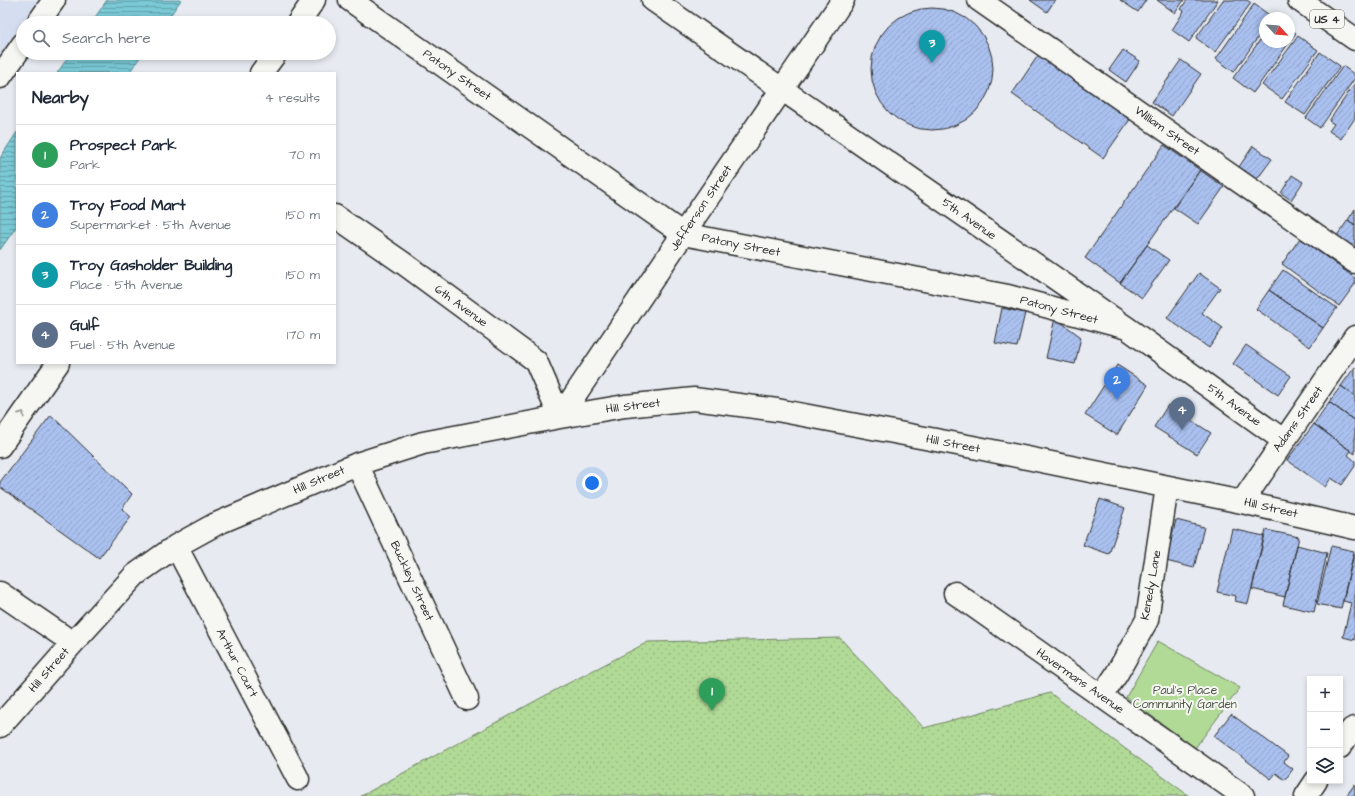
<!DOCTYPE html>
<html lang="en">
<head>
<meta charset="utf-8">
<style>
	:root { --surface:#fff; --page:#f2f2f3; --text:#1f2937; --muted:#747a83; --line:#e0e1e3; --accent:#1a73e8 }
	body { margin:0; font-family:"Architects Daughter",sans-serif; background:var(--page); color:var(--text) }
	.controls { position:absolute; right:12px; bottom:12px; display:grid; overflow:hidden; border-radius:0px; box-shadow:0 2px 6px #0003 }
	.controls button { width:36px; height:36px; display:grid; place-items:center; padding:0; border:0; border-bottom:1px solid var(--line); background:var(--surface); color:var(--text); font:20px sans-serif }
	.compass { position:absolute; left:1259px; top:12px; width:36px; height:36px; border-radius:50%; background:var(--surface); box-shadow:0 2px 6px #0003; rotate:116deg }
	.you { position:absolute; left:592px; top:483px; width:14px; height:14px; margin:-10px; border:3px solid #fff; border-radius:50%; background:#1a73e8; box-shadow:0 0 0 6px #1a73e833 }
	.badge { display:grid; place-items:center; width:26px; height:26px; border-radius:50%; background:var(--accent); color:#fff; font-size:13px; font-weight:700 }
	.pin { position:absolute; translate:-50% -33px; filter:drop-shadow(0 1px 2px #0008) }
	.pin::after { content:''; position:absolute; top:21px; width:14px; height:12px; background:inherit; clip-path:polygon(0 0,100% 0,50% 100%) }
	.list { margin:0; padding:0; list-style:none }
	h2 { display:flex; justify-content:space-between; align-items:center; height:52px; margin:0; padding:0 16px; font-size:17px }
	h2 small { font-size:13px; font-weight:400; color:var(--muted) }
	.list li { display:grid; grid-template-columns:26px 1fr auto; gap:12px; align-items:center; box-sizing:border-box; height:60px; padding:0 16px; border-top:1px solid var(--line) }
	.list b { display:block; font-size:15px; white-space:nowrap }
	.list p { margin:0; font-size:13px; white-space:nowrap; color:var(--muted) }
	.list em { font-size:13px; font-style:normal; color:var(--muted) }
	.icon { flex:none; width:22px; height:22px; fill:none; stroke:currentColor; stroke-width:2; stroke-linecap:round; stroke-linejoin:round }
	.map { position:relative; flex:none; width:1355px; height:796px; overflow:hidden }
	.search { position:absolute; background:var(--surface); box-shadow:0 2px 6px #0003; left:16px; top:16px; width:320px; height:44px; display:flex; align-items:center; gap:10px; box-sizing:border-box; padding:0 14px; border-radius:22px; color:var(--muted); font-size:15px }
	.panel { position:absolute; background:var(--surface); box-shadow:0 2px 6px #0003; left:16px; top:72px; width:320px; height:292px; border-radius:0px }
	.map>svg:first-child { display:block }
</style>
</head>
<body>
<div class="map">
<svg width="1355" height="796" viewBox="0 0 1355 796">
	<defs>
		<pattern id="park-dots" width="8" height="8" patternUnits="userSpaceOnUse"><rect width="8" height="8" fill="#b1da97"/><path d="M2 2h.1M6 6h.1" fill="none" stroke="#98bb82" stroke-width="1.8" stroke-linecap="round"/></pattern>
		<pattern id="water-rules" width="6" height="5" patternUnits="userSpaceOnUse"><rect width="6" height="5" fill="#7ac9d5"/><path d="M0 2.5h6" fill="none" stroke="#64a3ad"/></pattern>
		<pattern id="building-hatch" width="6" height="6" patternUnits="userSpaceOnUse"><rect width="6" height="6" fill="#aac0ef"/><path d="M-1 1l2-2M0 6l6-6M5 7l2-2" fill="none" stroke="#92a5cd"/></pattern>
	</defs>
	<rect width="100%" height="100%" fill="#e7ebf1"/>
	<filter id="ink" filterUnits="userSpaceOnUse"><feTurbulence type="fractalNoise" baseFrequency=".025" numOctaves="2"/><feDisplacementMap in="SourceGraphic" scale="8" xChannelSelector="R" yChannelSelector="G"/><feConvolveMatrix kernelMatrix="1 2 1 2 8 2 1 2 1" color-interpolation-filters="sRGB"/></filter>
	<g filter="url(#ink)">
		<!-- built -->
		<path fill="#d5def0" d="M 0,0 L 39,0 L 0,56 Z"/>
		<!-- park -->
		<path fill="url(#park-dots)" stroke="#6e8261" d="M 840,638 L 924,728 L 1050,693 L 1189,796 L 361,796 L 561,687 L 648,642 Z"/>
		<!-- garden -->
		<path fill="#b1da97" stroke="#6e8261" d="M 1158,641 L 1240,688 L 1195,748 L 1126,697 Z"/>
		<!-- water -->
		<path fill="url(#water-rules)" stroke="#5a8a91" d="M 107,0 L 181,0 L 165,23 L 91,23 Z
			M 71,53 L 143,53 L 129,73 L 57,73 Z
			M 17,132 L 17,226 L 0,250 L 0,158 Z"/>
		<!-- building -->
		<path fill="url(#building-hatch)" stroke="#2b2b2b" d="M 1030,0 L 1055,0 L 1047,12 Z
			M 1120,0 L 1146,0 L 1138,12 Z
			M 1157,0 L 1184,0 L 1175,13 Z
			M 1187,0 L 1218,0 L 1189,42 L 1172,30 L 1184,11 L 1181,9 Z
			M 1223,0 L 1247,0 L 1251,3 L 1215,52 L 1196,38 Z
			M 1254,4 L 1272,17 L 1265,18 L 1265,27 L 1234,72 L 1216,59 Z
			M871 69a61 61 0 1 1 122 0a61 61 0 1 1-122 0Z
			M 1289,28 L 1296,33 L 1253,93 L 1233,78 L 1265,33 L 1265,42 L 1289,42 Z
			M 1298,36 L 1318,50 L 1282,99 L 1262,85 Z
			M 1123,50 L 1140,61 L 1126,82 L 1109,70 Z
			M 1320,52 L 1340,66 L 1305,115 L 1285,102 Z
			M 1039,54 L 1131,118 L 1103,158 L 1012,94 Z
			M 1181,60 L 1201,74 L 1172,116 L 1152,102 Z
			M 1343,66 L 1355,75 L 1355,78 L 1320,128 L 1306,118 Z
			M 1355,83 L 1355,118 L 1341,139 L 1329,131 L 1334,124 L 1329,121 Z
			M 1164,145 L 1200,170 L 1120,283 L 1085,258 Z
			M 1253,146 L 1272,159 L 1255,182 L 1237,170 Z
			M 1200,170 L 1224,187 L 1198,224 L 1174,208 Z
			M 1292,175 L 1303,182 L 1291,200 L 1281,193 Z
			M 1355,209 L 1355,225 L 1348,220 Z
			M 1348,220 L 1355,225 L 1355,250 L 1336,237 Z
			M 1300,238 L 1355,278 L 1355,284 L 1339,306 L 1282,264 Z
			M 1147,245 L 1169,260 L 1142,298 L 1120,283 Z
			M 1283,270 L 1337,308 L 1323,328 L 1269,290 Z
			M 1199,273 L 1220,288 L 1202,313 L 1223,328 L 1209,348 L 1167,318 Z
			M 1269,290 L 1323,328 L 1310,347 L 1256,309 Z
			M 1002,308 L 1025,313 L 1017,347 L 995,343 Z
			M 1055,318 L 1081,337 L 1075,364 L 1046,358 Z
			M 1246,345 L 1291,376 L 1278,395 L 1233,364 Z
			M 1117,365 L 1148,385 L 1117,435 L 1085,415 Z
			M 1355,367 L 1355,396 L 1341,386 Z
			M 1341,386 L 1355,396 L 1355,421 L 1329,402 Z
			M 1329,402 L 1355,421 L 1355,454 L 1314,424 Z
			M 1168,405 L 1211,433 L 1197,454 L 1154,427 Z
			M 51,415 L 132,494 L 122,509 L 131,517 L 99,558 L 0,487 L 0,482 Z
			M 1314,424 L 1351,451 L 1348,455 L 1355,461 L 1355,466 L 1342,485 L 1331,478 L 1325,487 L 1287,460 Z
			M 1100,499 L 1125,508 L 1109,554 L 1083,545 Z
			M 1176,520 L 1204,527 L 1194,568 L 1166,561 Z
			M 1232,529 L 1264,536 L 1248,604 L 1235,601 L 1236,596 L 1217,592 Z
			M 1266,530 L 1299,537 L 1285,597 L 1252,589 Z
			M 1297,545 L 1327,553 L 1314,612 L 1283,605 Z
			M 1331,546 L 1354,551 L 1341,609 L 1317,604 Z
			M 1354,554 L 1355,554 L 1355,640 L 1343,637 L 1351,603 L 1343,601 Z
			M 1231,714 L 1288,756 L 1284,762 L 1293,769 L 1285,780 L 1276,773 L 1271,779 L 1214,736 Z
			M 1355,784 L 1355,796 L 1346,796 Z"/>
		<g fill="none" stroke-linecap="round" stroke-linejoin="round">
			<!-- minor casing -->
			<g stroke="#2b2b2b" stroke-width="25">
				<path id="minor" d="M 350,0 L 683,234 L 1008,296 L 1127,328
					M 653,0 L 1127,328 L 1283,440
					M 979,0 L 1355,262
					M 38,23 L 54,0
					M 298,23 L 314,0
					M 261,73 L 276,53
					M 0,77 L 23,44
					M 335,216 L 403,263 L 536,361 L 560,417
					M 560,417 L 683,234 L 843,0
					M 0,446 L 58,363
					M 357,464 L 467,699
					M 1242,502 L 1355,337
					M 176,546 L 298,779
					M 0,593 L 73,643
					M 955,593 L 1243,796
					M 1102,696 L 1116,675 L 1147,620 L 1167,487
					M 0,726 L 73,643 L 135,575 L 176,546 L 216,524 L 357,464 L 423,443 L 560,417 L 625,406 L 694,399 L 777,410 L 978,448 L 1242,502 L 1355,528
					M 1340,747 L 1352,729 L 1355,728
					M 1306,796 L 1316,781"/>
			</g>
			<!-- major casing -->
			<g stroke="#2b2b2b" stroke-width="25">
				<path id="major" d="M 1299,0 L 1355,39"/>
			</g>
			<!-- minor -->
			<use href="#minor" stroke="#f6f6f2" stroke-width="22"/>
			<!-- major -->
			<use href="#major" stroke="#f6f6f2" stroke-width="22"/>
		</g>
		<!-- one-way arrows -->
		<defs><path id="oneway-chevron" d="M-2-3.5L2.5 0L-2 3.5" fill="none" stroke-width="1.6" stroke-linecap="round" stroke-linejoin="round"/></defs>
		<use stroke="#90908e" href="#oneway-chevron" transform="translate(22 414) rotate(-55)"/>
	</g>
	<g text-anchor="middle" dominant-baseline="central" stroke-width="4" stroke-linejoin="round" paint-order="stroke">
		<!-- shield labels -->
		<rect fill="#f6f6f2" stroke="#686867" stroke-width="1" x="1310" y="10" width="34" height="18" rx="3"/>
		<g font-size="11" font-weight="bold" fill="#2b2b2b">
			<text x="1327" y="19">US 4</text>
		</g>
		<!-- street labels -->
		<g font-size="12" fill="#2b2b2b" stroke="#f6f6f2">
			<text transform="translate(457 75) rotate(35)">Patony Street</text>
			<text transform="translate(1167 131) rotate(35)">William Street</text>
			<text transform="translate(701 208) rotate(-56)">Jefferson Street</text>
			<text transform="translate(969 219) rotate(35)">5th Avenue</text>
			<text transform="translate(741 245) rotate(11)">Patony Street</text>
			<text transform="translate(461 306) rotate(36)">6th Avenue</text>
			<text transform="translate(1059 310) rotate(15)">Patony Street</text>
			<text transform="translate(1234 405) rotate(36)">5th Avenue</text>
			<text transform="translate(633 406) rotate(-7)">Hill Street</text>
			<text transform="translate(1298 419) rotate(-55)">Adams Street</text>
			<text transform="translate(953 444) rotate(11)">Hill Street</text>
			<text transform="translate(319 480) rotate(-23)">Hill Street</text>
			<text transform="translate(1271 508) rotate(13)">Hill Street</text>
			<text transform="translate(412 581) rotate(65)">Buckley Street</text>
			<text transform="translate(1151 585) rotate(-80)">Kenedy Lane</text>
			<text transform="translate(237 663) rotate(62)">Arthur Court</text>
			<text transform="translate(49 670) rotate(-49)">Hill Street</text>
			<text transform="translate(1080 681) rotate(35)">Havermans Avenue</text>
		</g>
		<!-- park labels -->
		<g font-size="12" fill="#4c5746" stroke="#f6f6f2">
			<text x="1185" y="690">Paul's Place<tspan x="1185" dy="14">Community Garden</tspan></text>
		</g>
	</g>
</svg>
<div class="controls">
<button>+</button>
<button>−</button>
<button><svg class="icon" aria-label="layers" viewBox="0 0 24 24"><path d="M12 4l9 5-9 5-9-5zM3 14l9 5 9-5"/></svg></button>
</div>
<svg class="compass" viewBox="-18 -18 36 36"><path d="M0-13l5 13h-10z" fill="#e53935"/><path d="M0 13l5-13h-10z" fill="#747a83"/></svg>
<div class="you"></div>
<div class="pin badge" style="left:712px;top:711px;background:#2e9e5b">1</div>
<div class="pin badge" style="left:1117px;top:400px;background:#3f7fe0">2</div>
<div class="pin badge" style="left:932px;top:63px;background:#0f9aa8">3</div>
<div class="pin badge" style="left:1182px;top:430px;background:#5c6f8a">4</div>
<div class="search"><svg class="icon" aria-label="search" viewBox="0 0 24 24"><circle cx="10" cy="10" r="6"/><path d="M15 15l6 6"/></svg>Search here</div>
<section class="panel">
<h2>Nearby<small>4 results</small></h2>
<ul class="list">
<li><span class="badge" style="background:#2e9e5b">1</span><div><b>Prospect Park</b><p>Park</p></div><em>70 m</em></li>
<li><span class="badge" style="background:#3f7fe0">2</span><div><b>Troy Food Mart</b><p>Supermarket · 5th Avenue</p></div><em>150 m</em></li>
<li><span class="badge" style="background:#0f9aa8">3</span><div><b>Troy Gasholder Building</b><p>Place · 5th Avenue</p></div><em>150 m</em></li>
<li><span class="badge" style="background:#5c6f8a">4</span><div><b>Gulf</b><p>Fuel · 5th Avenue</p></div><em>170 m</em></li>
</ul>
</section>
</div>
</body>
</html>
